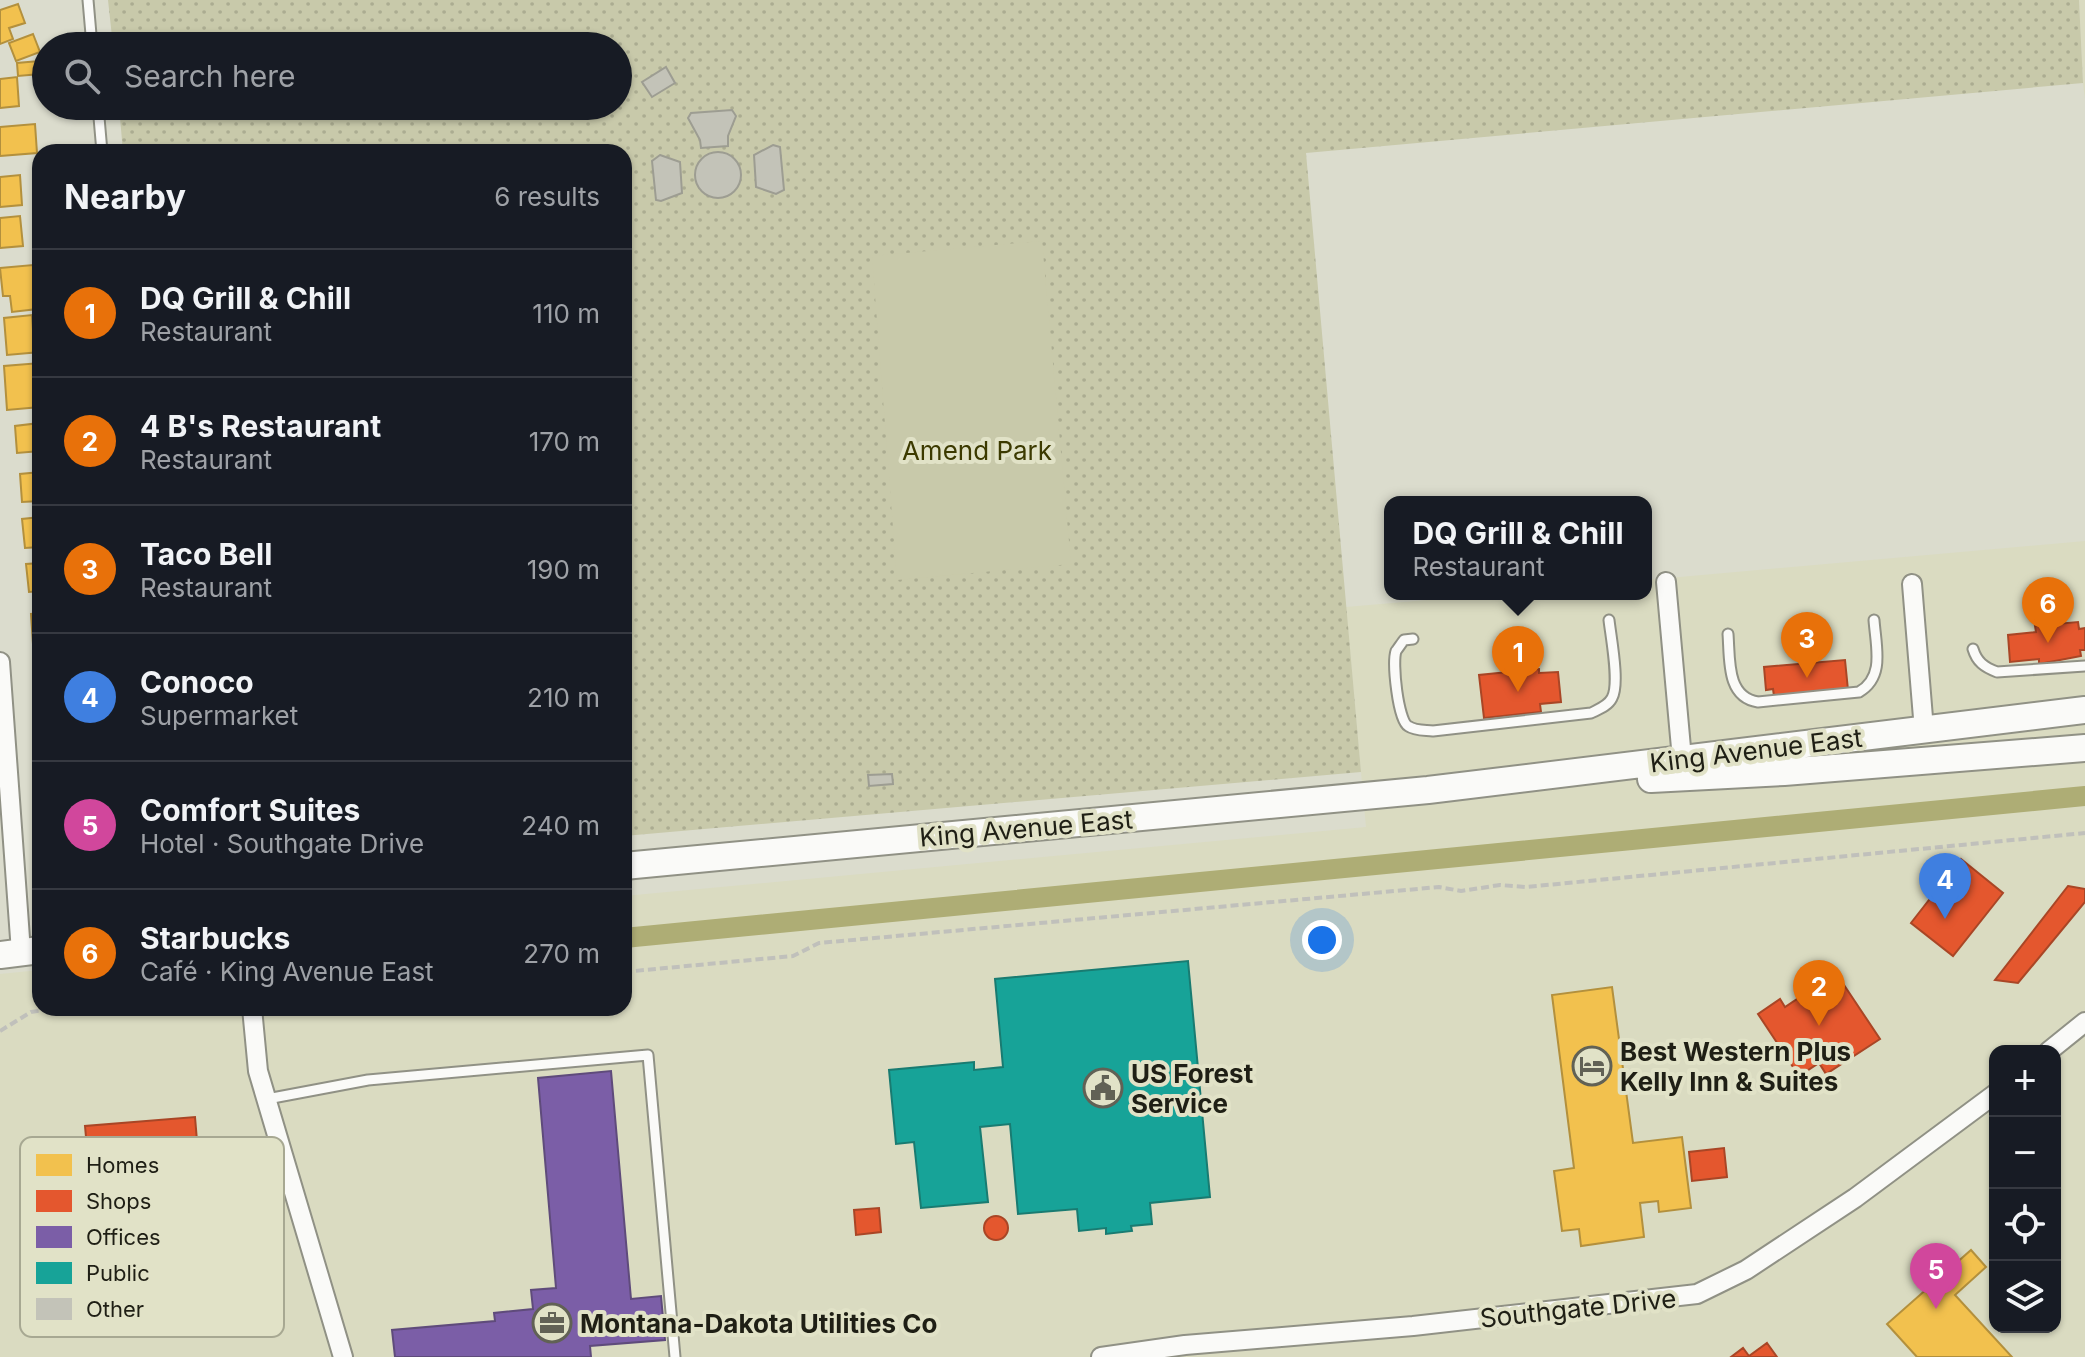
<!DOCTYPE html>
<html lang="en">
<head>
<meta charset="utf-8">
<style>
	:root { --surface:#171b24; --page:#242831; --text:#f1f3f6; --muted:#9ea1a6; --line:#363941; --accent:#b0b1ae }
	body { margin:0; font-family:Inter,sans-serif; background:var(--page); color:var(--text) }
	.controls { position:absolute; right:24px; bottom:24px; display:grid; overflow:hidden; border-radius:16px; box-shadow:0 2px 6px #0004 }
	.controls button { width:72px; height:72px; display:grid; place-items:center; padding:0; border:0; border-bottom:2px solid var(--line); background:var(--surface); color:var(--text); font:40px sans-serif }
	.you { position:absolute; left:1322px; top:940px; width:28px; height:28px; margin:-20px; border:6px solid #fff; border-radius:50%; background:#1a73e8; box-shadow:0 0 0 12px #1a73e833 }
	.badge { display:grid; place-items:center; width:52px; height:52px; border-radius:50%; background:var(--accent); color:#fff; font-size:26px; font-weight:700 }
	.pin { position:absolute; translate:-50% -66px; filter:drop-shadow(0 2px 4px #0008) }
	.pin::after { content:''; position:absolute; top:42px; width:28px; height:24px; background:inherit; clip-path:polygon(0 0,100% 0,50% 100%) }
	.popup { position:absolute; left:1384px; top:496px; width:268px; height:104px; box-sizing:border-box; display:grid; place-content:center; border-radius:16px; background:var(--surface); filter:drop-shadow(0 2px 6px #0005); font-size:26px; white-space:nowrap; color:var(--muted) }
	.popup b { font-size:30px; color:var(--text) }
	.popup::after { content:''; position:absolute; left:50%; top:100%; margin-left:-16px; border:16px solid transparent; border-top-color:var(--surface) }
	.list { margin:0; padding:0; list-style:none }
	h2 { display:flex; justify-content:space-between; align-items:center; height:104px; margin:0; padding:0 32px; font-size:34px }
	h2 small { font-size:26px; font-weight:400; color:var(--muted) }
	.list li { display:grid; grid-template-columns:52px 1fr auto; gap:24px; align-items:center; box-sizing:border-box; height:128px; padding:0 32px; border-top:2px solid var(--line) }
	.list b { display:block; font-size:30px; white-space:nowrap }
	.list p { margin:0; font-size:26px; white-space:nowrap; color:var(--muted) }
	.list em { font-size:26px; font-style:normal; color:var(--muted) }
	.icon { flex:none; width:44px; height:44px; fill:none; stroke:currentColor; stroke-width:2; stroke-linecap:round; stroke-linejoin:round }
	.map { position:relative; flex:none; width:2085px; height:1357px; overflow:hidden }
	.search { position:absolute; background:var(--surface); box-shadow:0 2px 6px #0004; left:32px; top:32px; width:600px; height:88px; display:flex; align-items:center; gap:20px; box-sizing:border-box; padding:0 28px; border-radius:44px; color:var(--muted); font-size:30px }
	.panel { position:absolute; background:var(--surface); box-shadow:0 2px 6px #0004; left:32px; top:144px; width:600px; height:872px; border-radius:24px }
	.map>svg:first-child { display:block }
</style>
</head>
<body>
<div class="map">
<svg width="2085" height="1357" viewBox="0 0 2085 1357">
	<defs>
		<pattern id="park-dots" width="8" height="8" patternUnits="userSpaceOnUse" patternTransform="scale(2)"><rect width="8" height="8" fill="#c8c9aa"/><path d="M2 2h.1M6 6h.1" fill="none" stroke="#abac91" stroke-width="1.8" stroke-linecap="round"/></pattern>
	</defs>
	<rect width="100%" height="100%" fill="#dbdccd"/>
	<!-- built -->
	<path fill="#dadbc1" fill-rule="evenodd" d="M 2079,0 L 2085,0 L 2085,99 L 2083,83 Z
		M 2085,541 L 2085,1357 L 0,1357 L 0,974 L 40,970 L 40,1008 L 624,1008 L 624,896 L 1366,827 L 1346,607 L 1496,594 L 1646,594 L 1646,580 ZM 1995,1051 L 2055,1051 L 2055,1327 L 1995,1327 Z"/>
	<!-- park -->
	<path fill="url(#park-dots)" d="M 108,0 L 2079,0 L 2083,83 L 1306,153 L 1361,772 L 624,836 L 624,152 L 123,152 L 119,106 L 618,106 L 618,46 L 113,46 Z"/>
	<!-- garden -->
	<path fill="#c8c9aa" d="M 1042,241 L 1071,564 L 897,580 L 872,256 Z"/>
	<!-- homes -->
	<path fill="#f2c14e" stroke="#b3903d" stroke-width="2" d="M 18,4 L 25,23 L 9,28 L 13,39 L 0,44 L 0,10 Z
		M 33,34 L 40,52 L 16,61 L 9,43 Z
		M 39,61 L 40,74 L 18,76 L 17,63 Z
		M 17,77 L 19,106 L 0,108 L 0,79 Z
		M 35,124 L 37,153 L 0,156 L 0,127 Z
		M 20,175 L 22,205 L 0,207 L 0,177 Z
		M 20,216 L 23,246 L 0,248 L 0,218 Z
		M 33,265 L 37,309 L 12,312 L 10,296 L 3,296 L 0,268 Z
		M 32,315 L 34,345 L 40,344 L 40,352 L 7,355 L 4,318 Z
		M 40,363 L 40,407 L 7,410 L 4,366 Z
		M 40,423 L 40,451 L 17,453 L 15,426 Z
		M 40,472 L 40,501 L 22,502 L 20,474 Z
		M 40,517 L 40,547 L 25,548 L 22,519 Z
		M 40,563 L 40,591 L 29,592 L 26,564 Z
		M 40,613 L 40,644 L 33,644 L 31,614 Z
		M 35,663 L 40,663 L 40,693 L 38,694 Z
		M 1612,987 L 1633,1143 L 1682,1137 L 1691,1208 L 1659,1212 L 1658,1201 L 1640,1203 L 1644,1237 L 1581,1246 L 1579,1229 L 1562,1231 L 1554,1171 L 1574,1168 L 1552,995 Z
		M 1971,1250 L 1986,1267 L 1955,1295 L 2012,1357 L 1917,1357 L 1887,1324 Z"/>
	<!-- shops -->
	<path fill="#e4572e" stroke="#a94626" stroke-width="2" d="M 2078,622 L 2079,629 L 2085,628 L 2085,650 L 2080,650 L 2081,656 L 2039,664 L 2039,659 L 2010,662 L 2008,635 L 2036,632 L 2035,626 Z
		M 1845,660 L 1848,690 L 1774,696 L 1773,689 L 1766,690 L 1764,667 Z
		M 1539,669 L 1539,673 L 1558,672 L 1561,702 L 1540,704 L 1541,712 L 1484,718 L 1479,675 Z
		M 1961,859 L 2003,893 L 1953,956 L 1911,923 Z
		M 2068,886 L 2085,889 L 2085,902 L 2018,983 L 1995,980 Z
		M 1836,973 L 1880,1039 L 1826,1074 L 1819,1063 L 1799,1076 L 1758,1014 L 1780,999 L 1785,1007 Z
		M 195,1117 L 208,1272 L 202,1273 L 204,1297 L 169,1300 L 166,1276 L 99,1282 L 85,1126 Z
		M 1724,1148 L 1727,1177 L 1692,1181 L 1689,1152 Z
		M 879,1208 L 881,1232 L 856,1235 L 854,1210 Z
		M984 1228a12 12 0 1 1 24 0a12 12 0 1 1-24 0Z
		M 1767,1343 L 1777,1357 L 1731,1357 L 1743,1348 L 1749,1356 Z"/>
	<!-- offices -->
	<path fill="#7b5ea7" stroke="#5f4b7b" stroke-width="2" d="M 611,1071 L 631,1299 L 661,1296 L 665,1340 L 590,1346 L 591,1357 L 395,1357 L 392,1330 L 495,1321 L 494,1313 L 533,1309 L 531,1290 L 556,1288 L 538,1078 Z"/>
	<!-- public -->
	<path fill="#17a398" stroke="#197b71" stroke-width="2" d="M 1188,961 L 1210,1197 L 1150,1203 L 1152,1224 L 1131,1226 L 1132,1231 L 1106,1234 L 1106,1228 L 1079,1231 L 1077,1209 L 1018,1214 L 1010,1124 L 980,1127 L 988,1202 L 921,1208 L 914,1142 L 896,1144 L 889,1070 L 974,1062 L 974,1070 L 1003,1067 L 995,979 Z"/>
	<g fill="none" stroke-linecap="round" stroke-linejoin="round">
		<!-- canal -->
		<path stroke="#aead75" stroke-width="20" d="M 624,938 L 2085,796"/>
	</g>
	<!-- building -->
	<path fill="#c3c3b8" stroke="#9d9d92" stroke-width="2" d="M 666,67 L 675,83 L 652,97 L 642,82 Z
		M 732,110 L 736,116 L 728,136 L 728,146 L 701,148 L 700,140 L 688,118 L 691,113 Z
		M 773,145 L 780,147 L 784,190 L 776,194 L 756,187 L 754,155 Z
		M695 175a23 23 0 1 1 46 0a23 23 0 1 1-46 0Z
		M 660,155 L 680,162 L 682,193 L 661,201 L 656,200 L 652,161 Z
		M 892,774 L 893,784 L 869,786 L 868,775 Z"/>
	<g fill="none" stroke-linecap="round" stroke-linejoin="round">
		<!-- lane casing -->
		<g stroke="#909185" stroke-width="13">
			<path id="lane" d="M 88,0 L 92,46
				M 98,106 L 102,152
				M 1728,634 C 1730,659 1726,697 1758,702 L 1859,692 C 1885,677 1876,647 1874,620
				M 1413,639 L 1404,640 C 1403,641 1397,650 1396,651 C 1392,663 1398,720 1408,726 C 1415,731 1425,730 1433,731 L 1591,713 C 1599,709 1608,706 1612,698 C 1620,684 1611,638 1609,620
				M 1973,649 C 1977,662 1984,667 1997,672 L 2085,666
				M 267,1099 L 368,1080 L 648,1055 L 675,1357"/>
		</g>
		<!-- street casing -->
		<g stroke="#909185" stroke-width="22">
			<path id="street" d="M 1666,582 L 1682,759
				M 1912,584 L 1924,730
				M 0,662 L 21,952
				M 252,1008 L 258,1071 L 343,1357
				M 2049,1051 L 2085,1022
				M 1101,1357 L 1185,1345 L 1413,1326 L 1697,1294 L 1746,1270 L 1855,1198 L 1995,1094"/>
		</g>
		<!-- secondary casing -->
		<g stroke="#909185" stroke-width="30">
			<path id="secondary" d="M 1651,779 L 1784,772 L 2085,748
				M 624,866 L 1428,790 L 2085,710
				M 0,955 L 40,950"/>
		</g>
		<!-- path -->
		<path stroke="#c0c0bb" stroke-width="4" stroke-dasharray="8 4" stroke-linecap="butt" d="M 624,972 L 793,956 L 819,943 L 1439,887 L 1461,891 L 1500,885 L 1526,887 L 2085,833
			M 132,1008 L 234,1010
			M 0,1031 L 31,1012 L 58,1008"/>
		<!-- lane -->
		<use href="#lane" stroke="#fafaf8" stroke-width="9"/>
		<!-- street -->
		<use href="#street" stroke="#fafaf8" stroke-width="18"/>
		<!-- secondary -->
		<use href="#secondary" stroke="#fafaf8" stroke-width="26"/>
	</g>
	<!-- icons -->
	<defs>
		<g id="hotel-ring" transform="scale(2)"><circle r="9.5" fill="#e1e2c7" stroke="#616155" stroke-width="1.5"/><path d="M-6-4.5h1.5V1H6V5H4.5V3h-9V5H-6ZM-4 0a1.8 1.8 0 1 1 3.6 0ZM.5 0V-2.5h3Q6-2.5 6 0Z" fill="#616155"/></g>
		<g id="civic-ring" transform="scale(2)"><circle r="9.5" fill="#e1e2c7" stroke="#616155" stroke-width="1.5"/><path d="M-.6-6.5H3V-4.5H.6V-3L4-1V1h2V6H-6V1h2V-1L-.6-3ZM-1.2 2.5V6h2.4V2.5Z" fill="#616155"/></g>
		<g id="office-ring" transform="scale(2)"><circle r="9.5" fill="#e1e2c7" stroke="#616155" stroke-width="1.5"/><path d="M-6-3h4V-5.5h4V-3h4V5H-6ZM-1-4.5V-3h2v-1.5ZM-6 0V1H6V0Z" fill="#616155"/></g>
	</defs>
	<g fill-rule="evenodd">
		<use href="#hotel-ring" x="1592" y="1066"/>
		<use href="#civic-ring" x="1103" y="1088"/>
		<use href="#office-ring" x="552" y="1323"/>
	</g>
	<g text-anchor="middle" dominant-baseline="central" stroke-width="8" stroke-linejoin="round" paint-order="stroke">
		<!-- park labels -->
		<g font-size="26" fill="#3c3a00" stroke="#e1e2c7">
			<text x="977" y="450">Amend Park</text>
		</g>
		<!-- street labels -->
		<g font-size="26" fill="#1f1f15" stroke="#e1e2c7">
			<text transform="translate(1756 750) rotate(-7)">King Avenue East</text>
			<text transform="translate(1026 828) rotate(-5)">King Avenue East</text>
			<text transform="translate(1578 1308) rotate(-6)">Southgate Drive</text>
		</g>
		<!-- poi labels -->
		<g font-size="26" font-weight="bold" fill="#1f1f15" stroke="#e1e2c7" text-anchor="start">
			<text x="1620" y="1051">Best Western Plus<tspan x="1620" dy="30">Kelly Inn &amp; Suites</tspan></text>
			<text x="1131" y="1073">US Forest<tspan x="1131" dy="30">Service</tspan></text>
			<text x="580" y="1323">Montana-Dakota Utilities Co</text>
		</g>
	</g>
	<!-- legend -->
	<rect x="20" y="1137" width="264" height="200" rx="12" fill="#e1e2c7" stroke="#a7a892" stroke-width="2"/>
	<rect x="36" y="1154" width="36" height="22" fill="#f2c14e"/>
	<rect x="36" y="1190" width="36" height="22" fill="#e4572e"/>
	<rect x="36" y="1226" width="36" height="22" fill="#7b5ea7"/>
	<rect x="36" y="1262" width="36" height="22" fill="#17a398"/>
	<rect x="36" y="1298" width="36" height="22" fill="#c3c3b8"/>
	<g font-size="22" fill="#1f1f15">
		<text x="86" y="1173">Homes</text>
		<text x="86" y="1209">Shops</text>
		<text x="86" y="1245">Offices</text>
		<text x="86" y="1281">Public</text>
		<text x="86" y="1317">Other</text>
	</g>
</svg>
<div class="controls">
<button>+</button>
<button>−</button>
<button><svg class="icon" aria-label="locate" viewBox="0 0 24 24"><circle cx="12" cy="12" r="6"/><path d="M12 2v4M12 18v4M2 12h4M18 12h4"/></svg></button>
<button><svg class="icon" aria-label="layers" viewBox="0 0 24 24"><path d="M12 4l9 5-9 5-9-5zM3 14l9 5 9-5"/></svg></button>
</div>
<div class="you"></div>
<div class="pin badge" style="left:1518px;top:692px;background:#e8710a">1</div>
<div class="popup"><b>DQ Grill &amp; Chill</b>Restaurant</div>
<div class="pin badge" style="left:1819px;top:1026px;background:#e8710a">2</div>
<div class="pin badge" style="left:1807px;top:678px;background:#e8710a">3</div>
<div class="pin badge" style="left:1945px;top:919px;background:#3f7fe0">4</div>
<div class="pin badge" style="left:1936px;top:1309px;background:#d1479c">5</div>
<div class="pin badge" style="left:2048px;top:643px;background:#e8710a">6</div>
<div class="search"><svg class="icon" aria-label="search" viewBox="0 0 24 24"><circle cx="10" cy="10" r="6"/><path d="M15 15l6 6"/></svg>Search here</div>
<section class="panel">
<h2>Nearby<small>6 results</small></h2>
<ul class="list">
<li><span class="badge" style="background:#e8710a">1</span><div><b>DQ Grill &amp; Chill</b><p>Restaurant</p></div><em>110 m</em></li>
<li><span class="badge" style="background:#e8710a">2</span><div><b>4 B's Restaurant</b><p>Restaurant</p></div><em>170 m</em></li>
<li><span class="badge" style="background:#e8710a">3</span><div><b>Taco Bell</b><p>Restaurant</p></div><em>190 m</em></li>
<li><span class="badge" style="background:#3f7fe0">4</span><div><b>Conoco</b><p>Supermarket</p></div><em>210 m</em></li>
<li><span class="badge" style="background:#d1479c">5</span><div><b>Comfort Suites</b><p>Hotel · Southgate Drive</p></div><em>240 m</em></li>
<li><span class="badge" style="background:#e8710a">6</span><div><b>Starbucks</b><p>Café · King Avenue East</p></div><em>270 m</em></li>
</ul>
</section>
</div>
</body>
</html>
